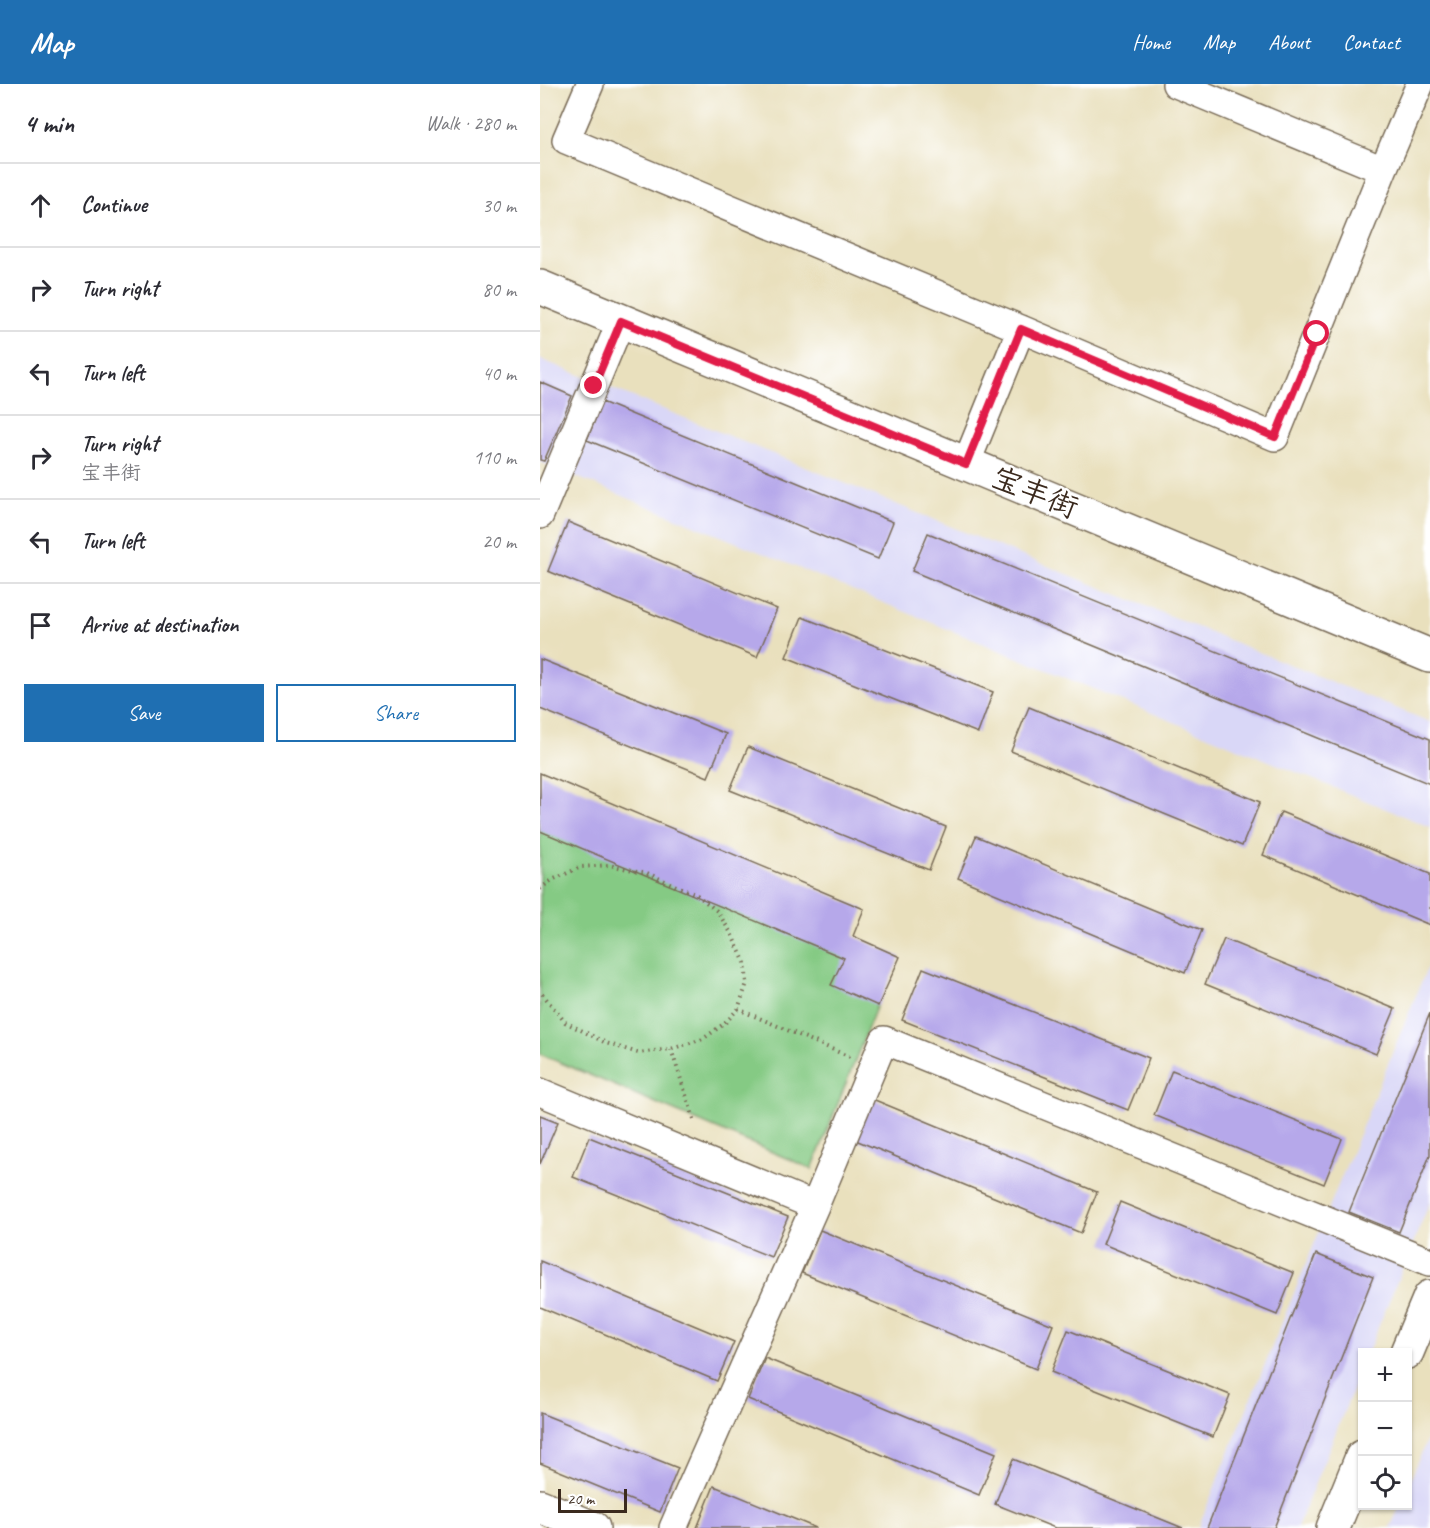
<!DOCTYPE html>
<html lang="en">
<head>
<meta charset="utf-8">
<style>
	:root { --surface:#fff; --page:#f2f2f3; --text:#2b2b33; --muted:#7c7c81; --line:#e1e1e2; --accent:#1f6fb2 }
	body { margin:0; font-family:Caveat,"LXGW WenKai TC",sans-serif; background:var(--page); color:var(--text) }
	.controls { position:absolute; right:18px; bottom:18px; display:grid; overflow:hidden; border-radius:0px; box-shadow:0 2px 4px #0004 }
	.controls button { width:54px; height:54px; display:grid; place-items:center; padding:0; border:0; border-bottom:2px solid var(--line); background:var(--surface); color:var(--text); font:30px sans-serif }
	.scale { position:absolute; left:18px; bottom:15px; width:69px; box-sizing:border-box; padding-left:6px; border:3px solid #3b2a1e; border-top:0; font-size:16px; line-height:21px; white-space:nowrap; color:#3b2a1e; -webkit-text-stroke:4px #fff; paint-order:stroke }
	.stop { position:absolute; width:18px; height:18px; margin:-14px; border:4px solid #e11d48; border-radius:50%; background:#fff }
	.stop.end { background:#e11d48; border-color:#fff; box-shadow:0 2px 6px #0008 }
	.list { margin:0; padding:0; list-style:none }
	h2 { display:flex; justify-content:space-between; align-items:center; height:78px; margin:0; padding:0 24px; font-size:26px }
	h2 small { font-size:20px; font-weight:400; color:var(--muted) }
	.list li { display:grid; grid-template-columns:39px 1fr auto; gap:18px; align-items:center; box-sizing:border-box; height:84px; padding:0 24px; border-top:2px solid var(--line) }
	.list b { display:block; font-size:22px; white-space:nowrap }
	.list p { margin:0; font-size:20px; white-space:nowrap; color:var(--muted) }
	.list em { font-size:20px; font-style:normal; color:var(--muted) }
	.actions { display:flex; gap:12px; padding:18px 24px }
	.actions a { flex:1; padding:14px 0; border:2px solid var(--accent); border-radius:0px; text-align:center; font-size:21px; color:var(--accent) }
	.actions .main { background:var(--accent); color:#fff }
	.icon { flex:none; width:33px; height:33px; fill:none; stroke:currentColor; stroke-width:2; stroke-linecap:round; stroke-linejoin:round }
	.map { position:relative; flex:none; width:890px; height:1444px; overflow:hidden }
	header { display:flex; align-items:center; gap:36px; box-sizing:border-box; height:84px; padding:0 30px; background:var(--accent); color:#fff }
	header strong { font-size:28px }
	nav { display:flex; gap:33px; margin-inline-start:auto; font-size:21px }
	main { display:flex }
	aside { flex:1; background:var(--surface) }
	.map>svg:first-child { display:block }
</style>
</head>
<body>
<header>
<strong>Map</strong>
<nav><a>Home</a><a>Map</a><a>About</a><a>Contact</a></nav>
</header>
<main>
<aside>
<h2>4 min<small>Walk · 280 m</small></h2>
<ul class="list">
<li><svg class="icon" aria-label="ahead" viewBox="0 0 24 24"><path d="M12 20V5M6 11l6-6 6 6"/></svg><div><b>Continue</b></div><em>30 m</em></li>
<li><svg class="icon" aria-label="right" viewBox="0 0 24 24"><path d="M7 20v-9h11M14 6l5 5-5 5"/></svg><div><b>Turn right</b></div><em>80 m</em></li>
<li><svg class="icon" aria-label="left" viewBox="0 0 24 24"><path d="M17 20v-9H6M10 6l-5 5 5 5"/></svg><div><b>Turn left</b></div><em>40 m</em></li>
<li><svg class="icon" aria-label="right" viewBox="0 0 24 24"><path d="M7 20v-9h11M14 6l5 5-5 5"/></svg><div><b>Turn right</b><p>宝丰街</p></div><em>110 m</em></li>
<li><svg class="icon" aria-label="left" viewBox="0 0 24 24"><path d="M17 20v-9H6M10 6l-5 5 5 5"/></svg><div><b>Turn left</b></div><em>20 m</em></li>
<li><svg class="icon" aria-label="arrive" viewBox="0 0 24 24"><path d="M6 21V4h12l-3 4 3 4H6"/></svg><div><b>Arrive at destination</b></div></li>
</ul>
<div class="actions"><a class="main">Save</a><a>Share</a></div>
</aside>
<div class="map">
<svg width="890" height="1444" viewBox="0 0 890 1444">
	<rect width="100%" height="100%" fill="#fff"/>
	<filter id="ink" filterUnits="userSpaceOnUse"><feTurbulence type="fractalNoise" baseFrequency=".0167" numOctaves="2"/><feDisplacementMap in="SourceGraphic" scale="12" xChannelSelector="R" yChannelSelector="G"/><feConvolveMatrix kernelMatrix="1 2 1 2 8 2 1 2 1" color-interpolation-filters="sRGB"/></filter>
	<filter id="wash" filterUnits="userSpaceOnUse"><feTurbulence type="fractalNoise" baseFrequency=".008" numOctaves="4" result="noise"/><feDisplacementMap in="SourceGraphic" scale="24" xChannelSelector="R" yChannelSelector="G"/><feGaussianBlur stdDeviation="1.35" result="paint"/><feColorMatrix in="noise" values="0 0 0 0 0 0 0 0 0 0 0 0 0 0 0 0 0 1.4 0 .05"/><feComposite in="paint" operator="in"/></filter>
	<g filter="url(#wash)">
		<rect width="100%" height="100%" fill="#e9e0bd"/>
		<!-- built -->
		<path fill="#d9d7f7" d="M 0,275 L 890,638 L 890,743 L 0,378 Z
			M 890,877 L 890,1118 L 828,1268 L 822,1268 L 822,1283 L 757,1444 L 658,1444 Z
			M 890,1348 L 890,1444 L 850,1444 L 860,1422 L 868,1422 L 868,1402 Z"/>
		<!-- green -->
		<path fill="#85ca84" stroke="#607a51" stroke-width="1.5" d="M 0,706 L 303,864 L 351,886 L 272,1085 L 0,970 Z"/>
		<g id="blocks">
			<!-- building -->
			<path fill="#b6a8ea" d="M 0,298 L 32,312 L 4,377 L 0,376 Z
				M 62,318 L 353,438 L 338,475 L 47,356 Z
				M 28,438 L 237,525 L 217,573 L 8,487 Z
				M 388,449 L 890,655 L 890,700 L 372,487 Z
				M 262,533 L 453,608 L 438,649 L 246,573 Z
				M 0,575 L 186,650 L 168,693 L 0,625 Z
				M 489,623 L 720,718 L 702,762 L 471,667 Z
				M 208,663 L 406,743 L 389,786 L 190,706 Z
				M 0,689 L 324,825 L 313,852 L 360,873 L 338,922 L 291,901 L 304,874 L 0,747 Z
				M 741,728 L 890,790 L 890,841 L 723,771 Z
				M 436,752 L 662,846 L 645,889 L 418,794 Z
				M 684,855 L 855,925 L 836,970 L 665,900 Z
				M 383,884 L 609,974 L 588,1026 L 362,936 Z
				M 890,929 L 890,1071 L 859,1148 L 809,1128 Z
				M 632,986 L 802,1055 L 784,1100 L 614,1031 Z
				M 330,1014 L 557,1108 L 541,1149 L 313,1055 Z
				M 0,1031 L 18,1038 L 0,1080 Z
				M 49,1053 L 248,1133 L 231,1173 L 33,1093 Z
				M 580,1118 L 754,1189 L 737,1231 L 563,1160 Z
				M 280,1146 L 513,1241 L 496,1285 L 262,1189 Z
				M 776,1170 L 833,1193 L 734,1444 L 667,1444 Z
				M 0,1177 L 194,1258 L 177,1297 L 0,1223 Z
				M 528,1246 L 690,1311 L 673,1353 L 511,1288 Z
				M 225,1274 L 456,1369 L 439,1411 L 208,1315 Z
				M 0,1329 L 138,1384 L 120,1428 L 0,1379 Z
				M 473,1375 L 643,1444 L 515,1444 L 455,1420 Z
				M 174,1402 L 276,1444 L 157,1444 Z"/>
		</g>
	</g>
	<g filter="url(#ink)">
		<use href="#blocks" fill-opacity="0" stroke="#786a56" stroke-width="1.5"/>
		<g fill="none" stroke-linecap="round" stroke-linejoin="round">
			<!-- street casing -->
			<g stroke="#786a56" stroke-width="30">
				<path id="street" d="M 50,0 L 26,56 L 481,245 L 735,353 L 843,86 L 880,0
					M 636,0 L 843,86
					M 426,380 L 481,245
					M 0,431 L 81,237
					M 0,1008 L 275,1122
					M 133,1444 L 275,1122 L 344,956 L 890,1178"/>
			</g>
			<!-- secondary casing -->
			<g stroke="#786a56" stroke-width="36">
				<path id="secondary" d="M 0,203 L 890,572
					M 867,1268 L 890,1213
					M 0,1422 L 53,1444
					M 793,1444 L 822,1373"/>
			</g>
			<!-- path -->
			<path stroke="#786a56" stroke-width="4" stroke-dasharray="1.5 4.5" stroke-linecap="butt" d="M 0,805 L 12,796 L 41,783 L 69,781 L 107,789 L 157,811 L 177,827 L 191,849 L 205,879 L 207,899 L 198,925 L 185,939 L 163,955 L 131,965 L 98,969 L 66,959 L 25,938 L 0,907
				M 198,925 L 310,973
				M 131,965 L 154,1035"/>
			<!-- street -->
			<use href="#street" stroke="#fff" stroke-width="27"/>
			<!-- secondary -->
			<use href="#secondary" stroke="#fff" stroke-width="33"/>
		</g>
	</g>
	<g fill="none" stroke-linecap="round" stroke-linejoin="round" filter="url(#ink)">
		<!-- route -->
		<path stroke="#e11d48" stroke-width="8" d="M 54,302 L 81,237 L 426,380 L 481,245 L 735,353 L 777,250"/>
	</g>
	<g text-anchor="middle" dominant-baseline="central" stroke-width="4.5" stroke-linejoin="round" paint-order="stroke">
		<!-- street labels -->
		<g font-size="30" fill="#3b2a1e" stroke="#fff">
			<text transform="translate(495 408) rotate(22)">宝丰街</text>
		</g>
	</g>
</svg>
<div class="controls">
<button>+</button>
<button>−</button>
<button><svg class="icon" aria-label="locate" viewBox="0 0 24 24"><circle cx="12" cy="12" r="6"/><path d="M12 2v4M12 18v4M2 12h4M18 12h4"/></svg></button>
</div>
<div class="scale">20 m</div>
<div class="stop" style="left:777px;top:250px"></div>
<div class="stop end" style="left:54px;top:302px"></div>
</div>
</main>
</body>
</html>
